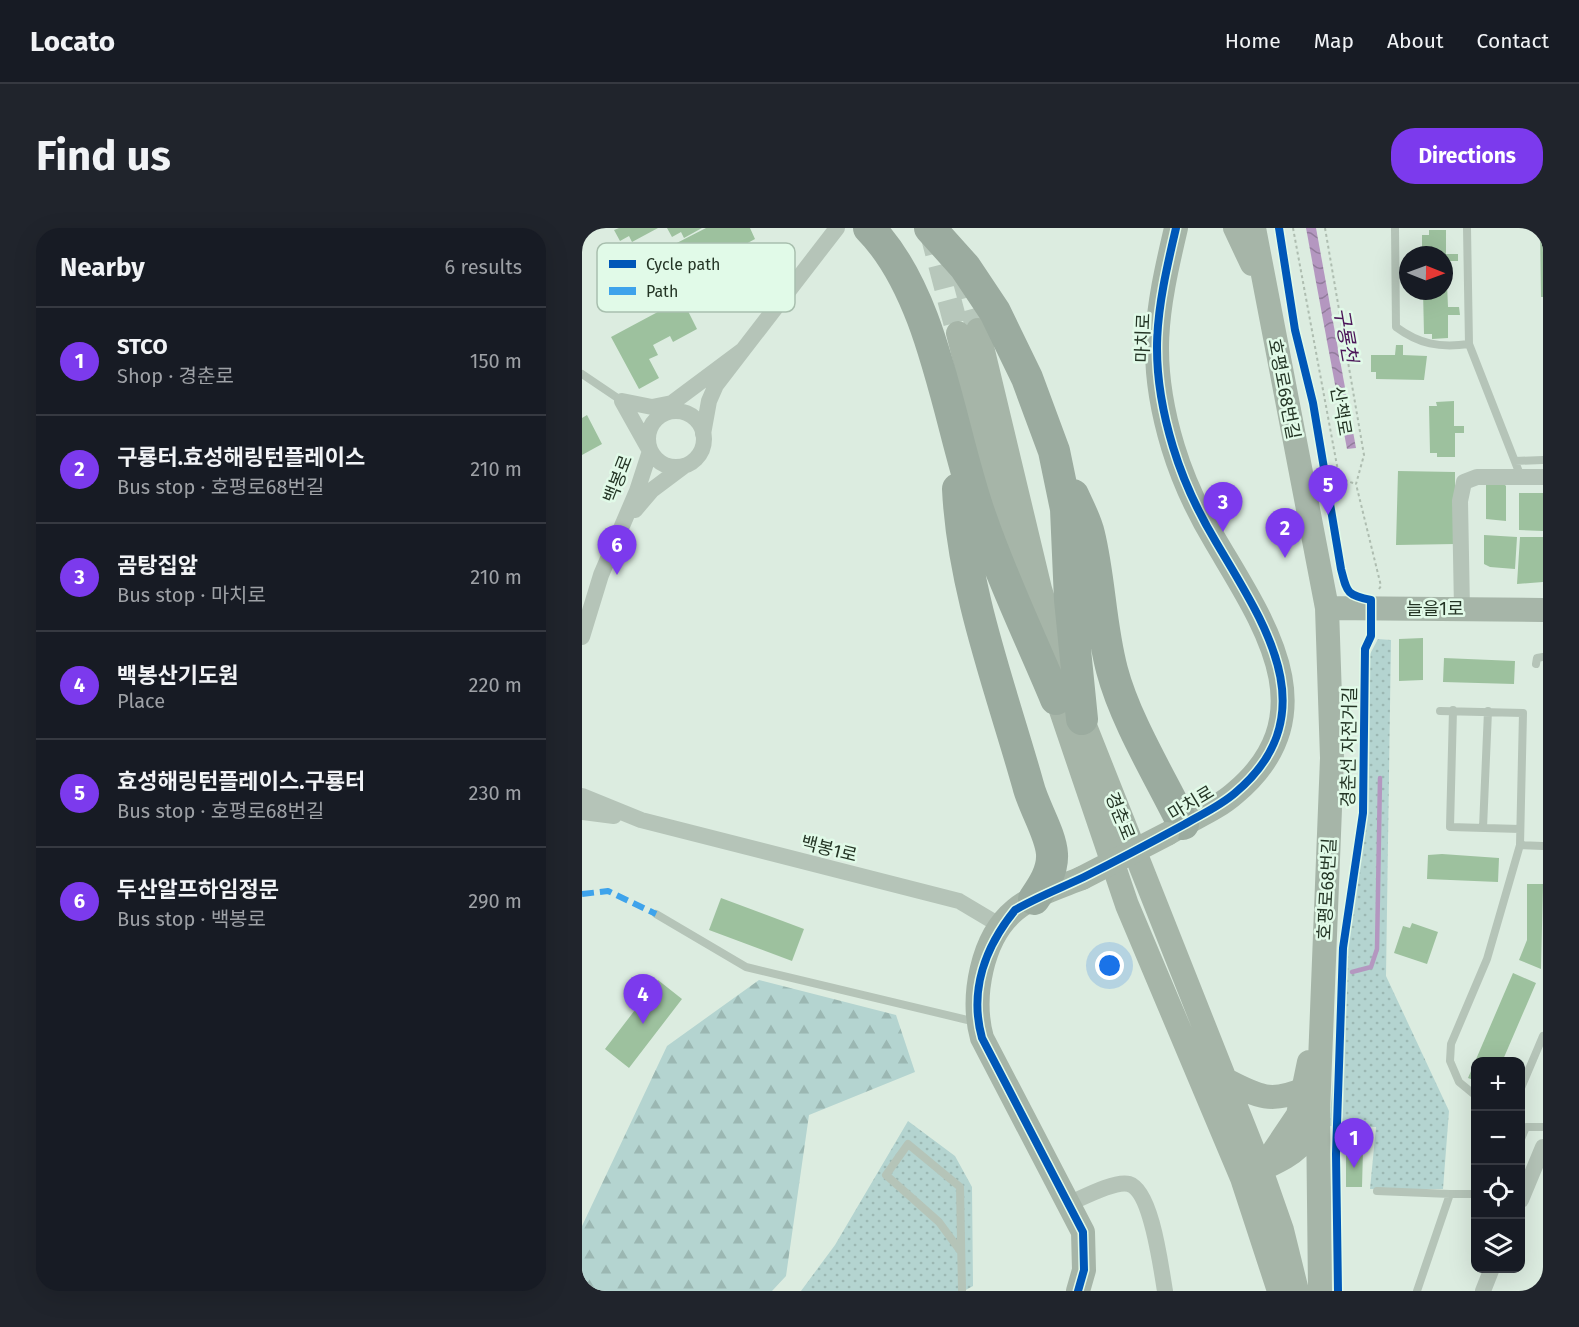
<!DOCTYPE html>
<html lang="en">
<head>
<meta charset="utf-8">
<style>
	:root { --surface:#171b24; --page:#20242c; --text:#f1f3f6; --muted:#9ea1a6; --line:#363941; --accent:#7c3aed }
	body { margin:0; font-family:"Fira Sans","Noto Sans KR",sans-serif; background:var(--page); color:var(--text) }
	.controls { position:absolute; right:18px; bottom:18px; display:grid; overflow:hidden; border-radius:12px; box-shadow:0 6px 24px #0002 }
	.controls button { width:54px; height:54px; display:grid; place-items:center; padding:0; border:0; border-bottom:2px solid var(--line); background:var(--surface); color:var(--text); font:30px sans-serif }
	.compass { position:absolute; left:817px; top:18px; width:54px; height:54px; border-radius:50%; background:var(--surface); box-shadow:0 6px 24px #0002; rotate:91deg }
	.you { position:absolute; left:528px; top:738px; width:21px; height:21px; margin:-15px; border:4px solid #fff; border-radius:50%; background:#1a73e8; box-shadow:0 0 0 9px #1a73e833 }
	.badge { display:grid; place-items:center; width:39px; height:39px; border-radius:50%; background:var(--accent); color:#fff; font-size:20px; font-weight:700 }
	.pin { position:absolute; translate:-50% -50px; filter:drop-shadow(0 2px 3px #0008) }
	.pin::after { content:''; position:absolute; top:32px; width:21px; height:18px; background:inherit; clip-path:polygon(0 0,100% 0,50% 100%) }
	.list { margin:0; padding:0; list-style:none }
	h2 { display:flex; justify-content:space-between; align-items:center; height:78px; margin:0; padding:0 24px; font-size:26px }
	h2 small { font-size:20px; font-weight:400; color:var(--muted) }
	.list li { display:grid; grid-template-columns:39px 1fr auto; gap:18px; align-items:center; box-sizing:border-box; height:108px; padding:0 24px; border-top:2px solid var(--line) }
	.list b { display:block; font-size:22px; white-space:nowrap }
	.list p { margin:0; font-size:20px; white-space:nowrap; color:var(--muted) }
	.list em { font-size:20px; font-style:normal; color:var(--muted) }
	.icon { flex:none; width:33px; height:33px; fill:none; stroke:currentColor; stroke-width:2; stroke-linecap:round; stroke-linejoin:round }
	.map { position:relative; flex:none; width:961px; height:1063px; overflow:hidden; border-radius:24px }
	header { display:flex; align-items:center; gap:36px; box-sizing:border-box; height:84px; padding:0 30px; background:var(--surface); border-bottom:2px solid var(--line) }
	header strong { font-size:28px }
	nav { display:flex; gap:33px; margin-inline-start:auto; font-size:21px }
	.intro { display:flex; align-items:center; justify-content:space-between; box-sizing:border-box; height:144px; padding:0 36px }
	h1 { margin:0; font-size:42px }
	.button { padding:15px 27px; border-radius:24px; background:var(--accent); color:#fff; font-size:21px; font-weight:700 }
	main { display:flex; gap:36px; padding:0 36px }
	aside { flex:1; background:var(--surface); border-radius:24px; box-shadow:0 6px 24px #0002 }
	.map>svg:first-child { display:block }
</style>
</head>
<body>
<header>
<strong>Locato</strong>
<nav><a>Home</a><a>Map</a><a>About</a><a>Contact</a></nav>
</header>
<div class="intro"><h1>Find us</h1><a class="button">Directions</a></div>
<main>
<aside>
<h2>Nearby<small>6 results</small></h2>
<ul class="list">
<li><span class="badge">1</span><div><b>STCO</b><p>Shop · 경춘로</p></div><em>150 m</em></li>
<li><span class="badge">2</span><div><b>구룡터.효성해링턴플레이스</b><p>Bus stop · 호평로68번길</p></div><em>210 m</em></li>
<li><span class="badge">3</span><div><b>곰탕집앞</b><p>Bus stop · 마치로</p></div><em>210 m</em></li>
<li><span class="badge">4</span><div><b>백봉산기도원</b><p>Place</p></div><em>220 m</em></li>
<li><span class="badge">5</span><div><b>효성해링턴플레이스.구룡터</b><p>Bus stop · 호평로68번길</p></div><em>230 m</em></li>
<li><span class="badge">6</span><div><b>두산알프하임정문</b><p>Bus stop · 백봉로</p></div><em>290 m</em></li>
</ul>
</aside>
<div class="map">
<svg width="961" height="1063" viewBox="0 0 961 1063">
	<defs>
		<pattern id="grass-dots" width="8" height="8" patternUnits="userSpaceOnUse" patternTransform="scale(1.5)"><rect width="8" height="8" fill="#b4d4d0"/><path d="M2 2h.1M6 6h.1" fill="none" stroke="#9bb7b2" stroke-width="1.8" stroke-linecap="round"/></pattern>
		<pattern id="forest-firs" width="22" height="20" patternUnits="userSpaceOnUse" patternTransform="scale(1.5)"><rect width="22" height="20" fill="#b4d4d0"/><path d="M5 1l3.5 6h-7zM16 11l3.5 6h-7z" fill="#9bb7b2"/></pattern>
		<pattern id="water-waves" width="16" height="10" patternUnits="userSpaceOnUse" patternTransform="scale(1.5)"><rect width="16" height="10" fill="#b497c0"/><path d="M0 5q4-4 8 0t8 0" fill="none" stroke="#927c9c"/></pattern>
	</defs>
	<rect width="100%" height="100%" fill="#dcece0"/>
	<!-- grass -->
	<path fill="url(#grass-dots)" d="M 796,411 L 809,412 L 804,748 L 867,883 L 861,961 L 788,961 L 794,899 L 747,898 L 762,728 L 780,616 L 787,428 Z
		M 326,893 L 373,928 L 390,959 L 391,1058 L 382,1063 L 219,1063 L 253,1017 Z"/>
	<!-- forest -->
	<path fill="url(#forest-firs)" d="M 177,752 L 314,787 L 333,844 L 227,887 L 204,1048 L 190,1063 L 0,1063 L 0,998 L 85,818 Z"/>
	<!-- water -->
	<path fill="url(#water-waves)" d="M 724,0 L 734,0 L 774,220 L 765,221 Z"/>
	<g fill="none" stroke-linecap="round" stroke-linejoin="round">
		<!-- stream -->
		<path stroke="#b497c0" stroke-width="4.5" d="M 770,744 L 789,739 L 795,721 L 798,550"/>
	</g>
	<!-- building -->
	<path fill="#9dc19e" d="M 37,0 L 76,0 L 50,14 L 47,8 L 38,13 L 32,2 Z
		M 85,0 L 120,0 L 102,10 L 99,4 L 90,9 Z
		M 124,0 L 168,0 L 173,11 L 149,24 L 146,18 L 128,28 L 133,37 L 125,41 L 135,61 L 115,72 L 87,19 Z
		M 958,0 L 961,0 L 961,69 L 959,69 Z
		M 847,2 L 864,2 L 864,26 L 876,26 L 876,33 L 864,33 L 866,79 L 877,79 L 878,87 L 866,87 L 866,110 L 850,111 L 850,106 L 842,106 L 841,63 L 862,63 L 862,27 L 840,27 L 840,7 L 847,7 Z
		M 100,71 L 115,101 L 91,114 L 88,108 L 71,117 L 76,127 L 67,131 L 77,150 L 57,161 L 29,109 Z
		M 814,117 L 821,117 L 821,127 L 845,128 L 842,152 L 794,151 L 794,144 L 789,144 L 789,127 L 813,127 Z
		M 872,173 L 872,198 L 882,198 L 882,205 L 873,205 L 873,229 L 855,229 L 855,225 L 848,225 L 847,178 L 855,178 L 854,174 Z
		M 5,187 L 20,216 L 0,227 L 0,190 Z
		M 816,243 L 873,244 L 873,316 L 814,317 Z
		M 920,254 L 924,258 L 924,293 L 904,291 L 904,256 Z
		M 937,265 L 961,265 L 961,303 L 937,302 Z
		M 902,307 L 935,309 L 933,341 L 908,339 L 902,336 Z
		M 938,309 L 961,309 L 961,354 L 935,356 Z
		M 841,410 L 841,452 L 817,453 L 817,411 Z
		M 862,430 L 933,433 L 932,456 L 861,454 Z
		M 860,626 L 917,630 L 916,654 L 845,651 L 846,627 Z
		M 945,656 L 961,656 L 959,741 L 937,732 L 945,712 Z
		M 139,670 L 222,701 L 210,733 L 127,702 Z
		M 830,695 L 856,704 L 845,736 L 812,725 L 821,698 L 828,700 Z
		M 931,745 L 954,755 L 920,834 L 894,834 L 894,853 L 886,850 Z
		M 76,752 L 100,771 L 47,840 L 23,821 Z
		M 764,922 L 781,922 L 780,959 L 764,959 Z"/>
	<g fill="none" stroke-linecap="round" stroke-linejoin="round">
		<!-- secondary-tunnel -->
		<path stroke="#b7c7bb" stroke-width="24" stroke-dasharray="24 12" stroke-linecap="butt" d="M 349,2 L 376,105
			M 381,46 L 396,102"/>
		<!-- path -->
		<path stroke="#aebdb0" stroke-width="2" stroke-dasharray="3 3" stroke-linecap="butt" d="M 711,0 L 756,243 L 765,253 L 774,256
			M 743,0 L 782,227 L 774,256 L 799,358 L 797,361"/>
		<!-- lane -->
		<path stroke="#b5c4b8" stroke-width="8" d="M 813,0 L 814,99 C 837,116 857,120 887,116
			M 885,0 L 887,116 L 939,249
			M 0,146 L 40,173
			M 933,233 L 961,232
			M 954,436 L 955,430 L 961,429
			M 871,482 L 868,599 L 938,601
			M 858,483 L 941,485 L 938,617 L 905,731 L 869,816 L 868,833 L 877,854 L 894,868
			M 901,600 L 906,483
			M 938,617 L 961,618
			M 74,686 L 164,739 L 394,794
			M 939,860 L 961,808
			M 939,911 L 944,899 L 961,899
			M 795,963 L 868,966 L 835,1063
			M 868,966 L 894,966
			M 379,1024 L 357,994 L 304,947 L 326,916 L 378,959 L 380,1063"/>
		<!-- street -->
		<path stroke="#b5c4b8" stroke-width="16" d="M66 211a28 28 0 1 1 56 0a28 28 0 1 1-56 0Z
			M 121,206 L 127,173 L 134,157 L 255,0
			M 53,282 L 70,262 L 102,238
			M 880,381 L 878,273 L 882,254 L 895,249 L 961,249
			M 0,409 L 19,347 L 55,263 L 68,223 L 40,173 L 70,179 L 90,175 L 161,122
			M 0,568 L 59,592 L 377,673 L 419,698
			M 0,584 L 32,588
			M 939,972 L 961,919
			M 486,976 C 500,970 533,952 547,956 C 570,963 579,1041 583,1063
			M 901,1063 L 910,1040"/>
		<!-- secondary -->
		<path stroke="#a6b5a8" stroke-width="24" d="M 653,0 L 670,36
			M 672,0 L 745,380 L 750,530 L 736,884 L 738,1063
			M 396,102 L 458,361 L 488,460 L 679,942 L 700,1002 L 715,1063
			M 376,105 L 445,374
			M 745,380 L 961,382
			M 470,456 L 545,677 L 660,950 L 697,1063
			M 587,605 C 609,591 634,582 653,565 C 747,486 681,394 634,314 C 616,284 601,252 591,219 C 565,133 574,85 594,0
			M 644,852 C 675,868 688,876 722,861
			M 684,939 C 715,924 722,919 735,887
			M 679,942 L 716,887 L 727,834
			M 496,1063 L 502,1042 L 501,1004 L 400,810 C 389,770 399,710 433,682 C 451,667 478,659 500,650"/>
		<!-- highway -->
		<path stroke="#9bab9f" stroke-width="32" d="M 287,0 C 354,68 367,202 399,290 C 420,351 449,411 474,471
			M 348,0 L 383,39 L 413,84 L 445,150 L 472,223 L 484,281 L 488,372 L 500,491
			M 376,261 C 381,362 419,461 446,557 C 451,578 469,606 470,626 C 471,643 461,658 452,671
			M 491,267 C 497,280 504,293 507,306 C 518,351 518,397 530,442 C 543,492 578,549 601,596"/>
		<!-- secondary-bridge -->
		<path stroke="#a6b5a8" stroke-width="24" d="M 500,650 L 585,606"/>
		<!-- quiet -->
		<path stroke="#3ea3eb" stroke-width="6" stroke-dasharray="12 6" stroke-linecap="butt" d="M 0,666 L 26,663 L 74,686"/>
		<!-- cycleway casing -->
		<g stroke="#e1fae8" stroke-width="11">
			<path id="cycleway" d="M 697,0 L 713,102 L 731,175 L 759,341 C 765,364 764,367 789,372 L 789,408 L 783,421 L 781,585 L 761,720 L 754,926 L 756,1063
				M 496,1063 L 502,1042 L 501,1004 L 400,810 C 387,763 403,719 433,682 C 455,669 479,660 502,649 C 536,632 570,614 603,596 C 620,586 638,578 653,565 C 747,486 681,394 634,314 C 616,284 601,252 591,219 C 565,133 574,85 594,0"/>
		</g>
		<!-- cycleway -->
		<use href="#cycleway" stroke="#0057b8" stroke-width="8"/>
	</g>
	<g text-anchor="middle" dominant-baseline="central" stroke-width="5" stroke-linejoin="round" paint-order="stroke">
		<!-- street labels -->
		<g font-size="18" fill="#243525" stroke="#e1fae8">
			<text transform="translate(561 110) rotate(-88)">마치로</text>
			<text transform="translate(702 161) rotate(79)">호평로68번길</text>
			<text transform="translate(759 183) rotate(80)">산책로</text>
			<text transform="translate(36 251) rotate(-69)">백봉로</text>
			<text x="853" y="381">늘을1로</text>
			<text transform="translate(767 519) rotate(-89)">경춘선 자전거길</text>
			<text transform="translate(609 575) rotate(-31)">마치로</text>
			<text transform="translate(538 588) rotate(68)">경춘로</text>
			<text transform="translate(247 621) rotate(14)">백봉1로</text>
			<text transform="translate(745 661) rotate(-87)">호평로68번길</text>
		</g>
		<!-- water labels -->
		<g font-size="20" font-style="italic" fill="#4c1659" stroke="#e1fae8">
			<text transform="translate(764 107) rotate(80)">구룡천</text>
		</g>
	</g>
	<!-- legend -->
	<rect x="15" y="15" width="198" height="69" rx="9" fill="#e1fae8" stroke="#a8bfae" stroke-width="1.5"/>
	<rect x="27" y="32" width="27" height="8" fill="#0057b8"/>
	<rect x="27" y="59" width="27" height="8" fill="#3ea3eb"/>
	<g font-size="16" fill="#243525">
		<text x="64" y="42">Cycle path</text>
		<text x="64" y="69">Path</text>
	</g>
</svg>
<div class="controls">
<button>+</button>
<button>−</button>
<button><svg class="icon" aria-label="locate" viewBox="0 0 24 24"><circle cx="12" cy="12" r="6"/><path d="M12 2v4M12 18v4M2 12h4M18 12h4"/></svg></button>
<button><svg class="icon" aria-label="layers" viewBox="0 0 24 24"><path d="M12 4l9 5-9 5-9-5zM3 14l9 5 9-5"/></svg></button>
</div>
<svg class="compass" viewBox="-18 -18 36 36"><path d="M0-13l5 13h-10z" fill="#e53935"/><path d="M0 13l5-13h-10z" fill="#9ea1a6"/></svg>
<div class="you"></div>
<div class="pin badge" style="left:772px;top:940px">1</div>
<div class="pin badge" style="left:703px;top:330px">2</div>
<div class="pin badge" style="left:641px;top:304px">3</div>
<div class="pin badge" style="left:61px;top:796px">4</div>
<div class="pin badge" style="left:746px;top:287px">5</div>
<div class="pin badge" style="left:35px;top:347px">6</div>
</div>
</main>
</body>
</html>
